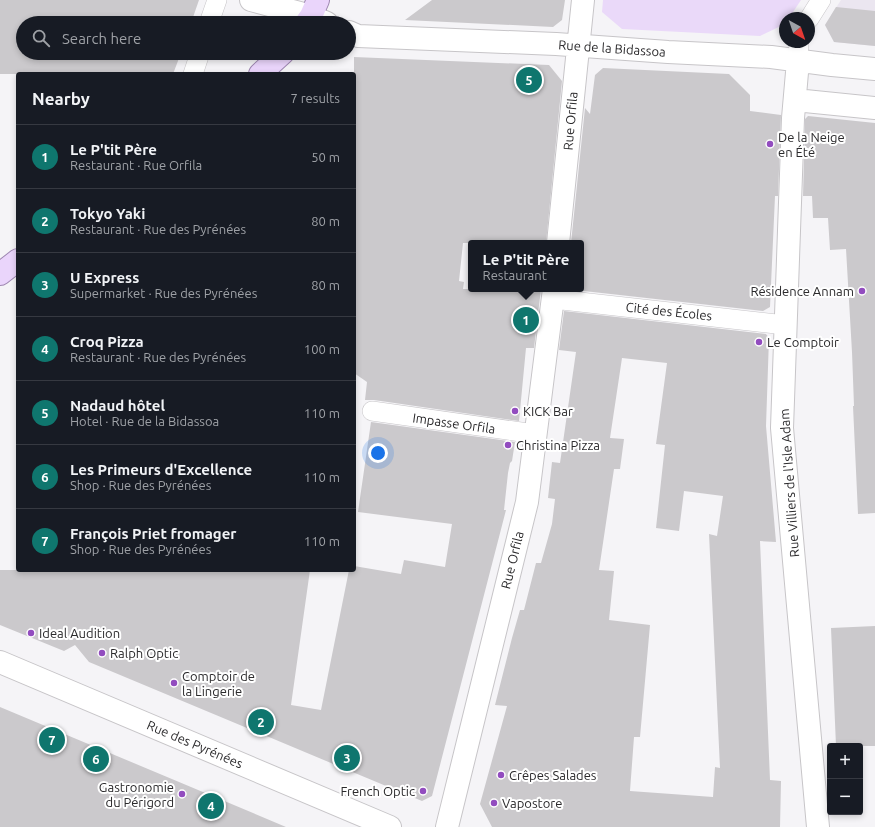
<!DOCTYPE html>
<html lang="en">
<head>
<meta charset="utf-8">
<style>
	:root { --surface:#171b24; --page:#242831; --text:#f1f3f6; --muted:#9ea1a6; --line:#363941; --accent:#0f766e }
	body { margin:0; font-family:Ubuntu,sans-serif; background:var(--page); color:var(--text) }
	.controls { position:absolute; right:12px; bottom:12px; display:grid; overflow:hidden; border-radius:4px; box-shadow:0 2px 6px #0003 }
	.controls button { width:36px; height:36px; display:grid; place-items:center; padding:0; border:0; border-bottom:1px solid var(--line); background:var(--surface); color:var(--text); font:20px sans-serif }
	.compass { position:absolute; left:779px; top:12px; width:36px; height:36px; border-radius:50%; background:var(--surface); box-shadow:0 2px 6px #0003; rotate:140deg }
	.you { position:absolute; left:378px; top:453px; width:14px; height:14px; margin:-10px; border:3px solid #fff; border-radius:50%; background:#1a73e8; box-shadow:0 0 0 6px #1a73e833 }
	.badge { display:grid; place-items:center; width:26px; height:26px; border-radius:50%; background:var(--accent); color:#fff; font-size:13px; font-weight:700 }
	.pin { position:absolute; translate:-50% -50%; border:2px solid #fff; box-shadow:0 1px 4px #0006 }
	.popup { position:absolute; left:468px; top:240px; width:116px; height:52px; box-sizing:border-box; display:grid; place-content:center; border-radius:4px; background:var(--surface); filter:drop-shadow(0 1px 3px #0005); font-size:13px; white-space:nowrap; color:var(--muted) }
	.popup b { font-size:15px; color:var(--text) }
	.popup::after { content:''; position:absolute; left:50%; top:100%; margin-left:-8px; border:8px solid transparent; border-top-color:var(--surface) }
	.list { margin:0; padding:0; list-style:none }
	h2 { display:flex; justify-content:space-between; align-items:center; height:52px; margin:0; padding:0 16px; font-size:17px }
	h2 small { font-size:13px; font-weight:400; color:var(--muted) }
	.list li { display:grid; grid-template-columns:26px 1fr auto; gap:12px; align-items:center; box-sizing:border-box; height:64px; padding:0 16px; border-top:1px solid var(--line) }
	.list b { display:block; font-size:15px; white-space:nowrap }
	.list p { margin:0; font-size:13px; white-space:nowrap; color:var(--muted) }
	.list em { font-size:13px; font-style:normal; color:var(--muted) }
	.icon { flex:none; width:22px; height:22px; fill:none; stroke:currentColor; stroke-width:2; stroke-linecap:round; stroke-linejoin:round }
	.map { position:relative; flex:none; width:875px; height:827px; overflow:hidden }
	.search { position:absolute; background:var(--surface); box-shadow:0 2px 6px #0003; left:16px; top:16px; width:340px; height:44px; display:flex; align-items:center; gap:10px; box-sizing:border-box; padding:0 14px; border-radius:22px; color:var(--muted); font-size:15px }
	.panel { position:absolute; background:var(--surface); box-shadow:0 2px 6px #0003; left:16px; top:72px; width:340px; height:500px; border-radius:4px }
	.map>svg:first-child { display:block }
</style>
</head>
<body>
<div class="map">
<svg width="875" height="827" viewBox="0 0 875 827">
	<rect width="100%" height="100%" fill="#f5f4f7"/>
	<!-- built -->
	<path fill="#ebe6f0" d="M 841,0 L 875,0 L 875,46 L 834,42 L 825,25 Z"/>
	<!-- green -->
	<path fill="#ead9f9" d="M 603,0 L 801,0 L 789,18 L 785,18 L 785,24 L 760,36 L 622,29 L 602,12 Z"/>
	<!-- building -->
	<path fill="#cbc9cc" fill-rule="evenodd" d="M 0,0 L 199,0 L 191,23 L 23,23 L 23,53 L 181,53 L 173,74 L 0,74 Z
		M 432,0 L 565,0 L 562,20 L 553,27 L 405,20 Z
		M 836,7 L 875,11 L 875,46 L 834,42 L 825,25 Z
		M 354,57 L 549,65 L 562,81 L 546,243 L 463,243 L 459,281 L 464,282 L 463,289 L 541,289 L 534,348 L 526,348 L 519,421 L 374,400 L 365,400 L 367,382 L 354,373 Z
		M 603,68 L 729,74 L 750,95 L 750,111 L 781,115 L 778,196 L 775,196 L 770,307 L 763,311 L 566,289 L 581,289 L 581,243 L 571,243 L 585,108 L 590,114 L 595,75 Z
		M 808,116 L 875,123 L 875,513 L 858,514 L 853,406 L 854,406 L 852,352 L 846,249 L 830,250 L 828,218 L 813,218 L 812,196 L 803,196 L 805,119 Z
		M 564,311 L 766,334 L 769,338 L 766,426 L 776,542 L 760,541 L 770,780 L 781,781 L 780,827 L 492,827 L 480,804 L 507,706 L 495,705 L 512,638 L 520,610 L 524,610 L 536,563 L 541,563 L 552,524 L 555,499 L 548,498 L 552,462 L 560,463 L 576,352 L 559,350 ZM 622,358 L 667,363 L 656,444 L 665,445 L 656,528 L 679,531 L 684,491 L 723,496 L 717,536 L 709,534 L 720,768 L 715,767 L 713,797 L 630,791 L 634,737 L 640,737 L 650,625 L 609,620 L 614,571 L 599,570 L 614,469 L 620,469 L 624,439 L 610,438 Z
		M 371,422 L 515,442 L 512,461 L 510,463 L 508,473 L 504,510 L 506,510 L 432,796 L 422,801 L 89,662 L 75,645 L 64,651 L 0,625 L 0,570 L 310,570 L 291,705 L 321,710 L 349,570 L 354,570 L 354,566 L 401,574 L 404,560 L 445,567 L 452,524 L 358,512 Z
		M 875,626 L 875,746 L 836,746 L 831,628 Z
		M 0,707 L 222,800 L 286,827 L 0,827 Z"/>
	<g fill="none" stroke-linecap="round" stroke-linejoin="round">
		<!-- pedestrian casing -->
		<g stroke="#c7c5c8" stroke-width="20">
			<path id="pedestrian" d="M 809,19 L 821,0
				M 209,23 L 217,0
				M 798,61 L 799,42
				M 193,74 L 200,53
				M 553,299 L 785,325
				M 372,411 L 535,434"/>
		</g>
		<!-- minor casing -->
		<g stroke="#c7c5c8" stroke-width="24">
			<path id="minor" d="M 251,0 L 311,16 L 327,23
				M 349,32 L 358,36 L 556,44 L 668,52 L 771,57 L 832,65 L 875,69
				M 798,61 L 793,118 L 782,428 L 818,827
				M 795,100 L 875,108
				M 558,243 L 583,0
				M 447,827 L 527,502 L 554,289"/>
		</g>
		<!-- secondary casing -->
		<g stroke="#c7c5c8" stroke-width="24">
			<path id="secondary" d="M 0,662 L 390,827"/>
		</g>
		<!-- primary casing -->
		<g stroke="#9e87b1" stroke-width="24">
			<path id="primary" d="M 306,23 L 311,16 L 318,0
				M 260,74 L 283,53
				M 0,274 L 18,260"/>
		</g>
		<!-- pedestrian -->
		<use href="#pedestrian" stroke="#fff" stroke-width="19"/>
		<!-- minor -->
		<use href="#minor" stroke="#fff" stroke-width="22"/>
		<!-- secondary -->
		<use href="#secondary" stroke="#fff" stroke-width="22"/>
		<!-- primary -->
		<use href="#primary" stroke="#ead5fb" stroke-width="22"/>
	</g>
	<!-- markers -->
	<g fill="#924cbf" stroke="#fff" stroke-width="1.5">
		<circle cx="770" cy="144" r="4"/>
		<circle cx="862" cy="291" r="4"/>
		<circle cx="759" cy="342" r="4"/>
		<circle cx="515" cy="411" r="4"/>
		<circle cx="508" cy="445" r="4"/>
		<circle cx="31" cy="633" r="4"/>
		<circle cx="102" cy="653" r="4"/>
		<circle cx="174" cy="683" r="4"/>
		<circle cx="501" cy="775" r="4"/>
		<circle cx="423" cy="791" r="4"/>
		<circle cx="182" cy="794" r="4"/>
		<circle cx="494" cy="803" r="4"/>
	</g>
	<g text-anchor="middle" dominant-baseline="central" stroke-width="4" stroke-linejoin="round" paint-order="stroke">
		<!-- street labels -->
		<g font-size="13" fill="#2b2a2c" stroke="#fff">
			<text transform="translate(612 48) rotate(4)">Rue de la Bidassoa</text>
			<text transform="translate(570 121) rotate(-85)">Rue Orfila</text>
			<text transform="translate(669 311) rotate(6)">Cité des Écoles</text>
			<text transform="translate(454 423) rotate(8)">Impasse Orfila</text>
			<text transform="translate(789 483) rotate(-94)">Rue Villiers de l'Isle Adam</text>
			<text transform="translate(512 560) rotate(-76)">Rue Orfila</text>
			<text transform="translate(195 744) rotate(23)">Rue des Pyrénées</text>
		</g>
		<!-- poi labels -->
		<g font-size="13" fill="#2b2a2c" stroke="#fff" text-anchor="start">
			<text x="778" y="137">De la Neige<tspan x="778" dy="15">en Été</tspan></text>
			<text x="854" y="291" text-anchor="end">Résidence Annam</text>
			<text x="767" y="342">Le Comptoir</text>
			<text x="523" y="411">KICK Bar</text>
			<text x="516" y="445">Christina Pizza</text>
			<text x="39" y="633">Ideal Audition</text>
			<text x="110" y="653">Ralph Optic</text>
			<text x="182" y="676">Comptoir de<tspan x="182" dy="15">la Lingerie</tspan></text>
			<text x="509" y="775">Crêpes Salades</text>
			<text x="174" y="787" text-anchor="end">Gastronomie<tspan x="174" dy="15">du Périgord</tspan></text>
			<text x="415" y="791" text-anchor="end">French Optic</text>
			<text x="502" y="803">Vapostore</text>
		</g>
	</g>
</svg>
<div class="controls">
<button>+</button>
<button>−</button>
</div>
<svg class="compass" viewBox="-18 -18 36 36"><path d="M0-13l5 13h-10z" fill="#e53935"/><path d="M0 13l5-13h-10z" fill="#9ea1a6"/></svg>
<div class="you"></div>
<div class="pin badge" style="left:526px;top:320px">1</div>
<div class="popup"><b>Le P'tit Père</b>Restaurant</div>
<div class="pin badge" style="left:261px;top:722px">2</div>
<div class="pin badge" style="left:347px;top:758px">3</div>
<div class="pin badge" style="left:211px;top:806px">4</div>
<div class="pin badge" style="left:529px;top:80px">5</div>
<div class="pin badge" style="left:96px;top:759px">6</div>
<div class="pin badge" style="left:52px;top:740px">7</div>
<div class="search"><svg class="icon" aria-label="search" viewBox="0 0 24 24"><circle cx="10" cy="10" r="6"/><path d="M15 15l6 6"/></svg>Search here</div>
<section class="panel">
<h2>Nearby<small>7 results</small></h2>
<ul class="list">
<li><span class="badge">1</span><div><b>Le P'tit Père</b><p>Restaurant · Rue Orfila</p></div><em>50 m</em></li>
<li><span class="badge">2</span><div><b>Tokyo Yaki</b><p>Restaurant · Rue des Pyrénées</p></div><em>80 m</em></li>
<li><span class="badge">3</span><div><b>U Express</b><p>Supermarket · Rue des Pyrénées</p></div><em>80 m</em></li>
<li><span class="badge">4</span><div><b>Croq Pizza</b><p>Restaurant · Rue des Pyrénées</p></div><em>100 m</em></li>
<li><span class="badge">5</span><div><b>Nadaud hôtel</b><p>Hotel · Rue de la Bidassoa</p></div><em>110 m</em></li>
<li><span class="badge">6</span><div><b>Les Primeurs d'Excellence</b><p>Shop · Rue des Pyrénées</p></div><em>110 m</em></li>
<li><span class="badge">7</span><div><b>François Priet fromager</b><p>Shop · Rue des Pyrénées</p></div><em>110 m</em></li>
</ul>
</section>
</div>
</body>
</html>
